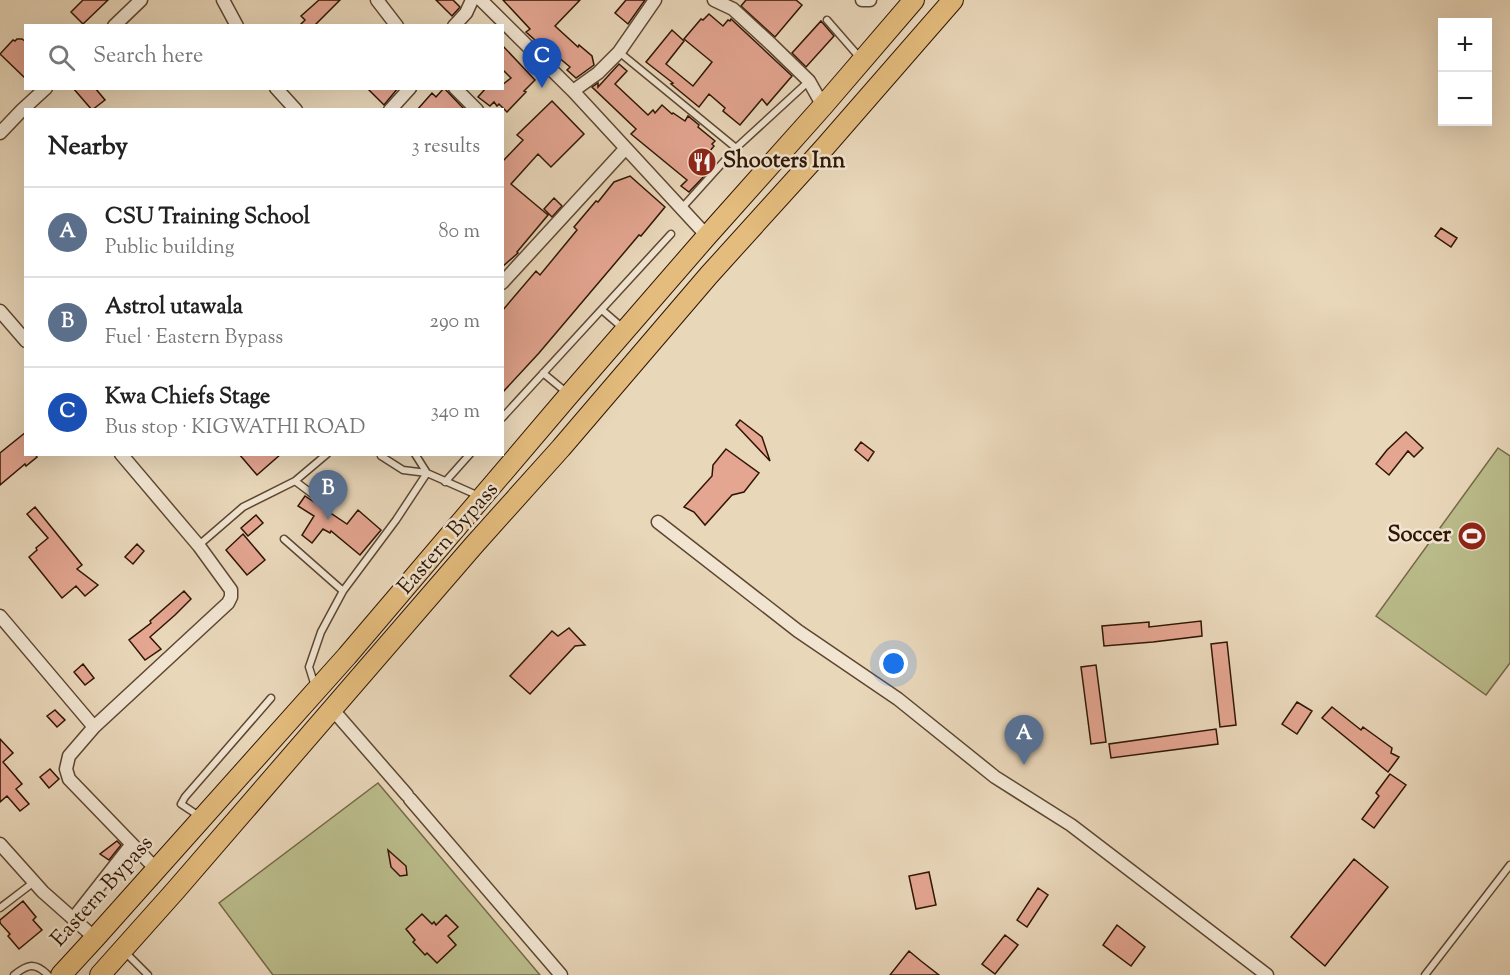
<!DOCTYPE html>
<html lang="en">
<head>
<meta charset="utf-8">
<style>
	:root { --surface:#fff; --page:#f6f6f6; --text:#222; --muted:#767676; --line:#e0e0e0; --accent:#db2777 }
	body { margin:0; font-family:"Sorts Mill Goudy",serif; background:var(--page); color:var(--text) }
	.controls { position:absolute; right:18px; top:18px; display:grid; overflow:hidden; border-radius:0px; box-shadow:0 6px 24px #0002 }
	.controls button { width:54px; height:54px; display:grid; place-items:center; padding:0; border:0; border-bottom:2px solid var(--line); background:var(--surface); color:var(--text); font:30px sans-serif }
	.you { position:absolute; left:894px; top:664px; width:21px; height:21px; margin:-15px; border:4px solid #fff; border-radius:50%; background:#1a73e8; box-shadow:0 0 0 9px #1a73e833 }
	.badge { display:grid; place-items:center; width:39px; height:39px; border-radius:50%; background:var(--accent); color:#fff; font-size:20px; font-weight:700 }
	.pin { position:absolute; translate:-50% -50px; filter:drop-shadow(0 2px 3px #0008) }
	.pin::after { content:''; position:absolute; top:32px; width:21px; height:18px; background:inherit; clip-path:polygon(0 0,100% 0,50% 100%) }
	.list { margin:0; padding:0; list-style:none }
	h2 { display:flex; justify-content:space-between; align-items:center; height:78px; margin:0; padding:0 24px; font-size:26px }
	h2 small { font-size:20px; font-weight:400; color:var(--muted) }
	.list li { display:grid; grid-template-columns:39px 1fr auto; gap:18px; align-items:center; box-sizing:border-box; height:90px; padding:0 24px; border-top:2px solid var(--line) }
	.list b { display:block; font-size:22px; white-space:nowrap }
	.list p { margin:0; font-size:20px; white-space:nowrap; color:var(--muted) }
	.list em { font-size:20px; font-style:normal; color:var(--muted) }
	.icon { flex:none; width:33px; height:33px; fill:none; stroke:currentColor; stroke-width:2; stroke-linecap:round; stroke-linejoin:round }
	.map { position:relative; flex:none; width:1510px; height:975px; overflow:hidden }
	.search { position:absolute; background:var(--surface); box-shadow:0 6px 24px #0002; left:24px; top:24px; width:480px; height:66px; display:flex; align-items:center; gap:15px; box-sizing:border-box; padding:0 21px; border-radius:0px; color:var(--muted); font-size:22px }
	.panel { position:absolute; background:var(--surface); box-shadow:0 6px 24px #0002; left:24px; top:108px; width:480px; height:348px; border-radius:0px }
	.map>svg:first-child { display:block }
</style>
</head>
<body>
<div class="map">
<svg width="1510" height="975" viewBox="0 0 1510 975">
	<rect width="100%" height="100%" fill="#e9d7ba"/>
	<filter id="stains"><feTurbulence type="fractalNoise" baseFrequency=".00333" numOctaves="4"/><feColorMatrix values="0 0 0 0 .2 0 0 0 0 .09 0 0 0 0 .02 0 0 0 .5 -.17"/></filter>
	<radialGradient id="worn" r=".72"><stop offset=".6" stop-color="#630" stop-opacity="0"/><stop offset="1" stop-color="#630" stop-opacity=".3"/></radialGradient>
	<!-- green -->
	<path fill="#bbbd8c" stroke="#756948" stroke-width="1.5" d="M 1498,448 L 1510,456 L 1510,663 L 1486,695 L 1376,616 Z
		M 378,783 L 540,975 L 273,975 L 219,903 Z"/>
	<!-- building -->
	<path fill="#e4a591" stroke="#2f1503" stroke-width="1.5" d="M 83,0 L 108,0 L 83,24 L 71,12 Z
		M 319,0 L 340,0 L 314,26 L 299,26 L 305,20 L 301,16 Z
		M 436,0 L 453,0 L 460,7 L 452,16 Z
		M 503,0 L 580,0 L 555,26 L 578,47 L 579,45 L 592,56 L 594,65 L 576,78 L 567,70 L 570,67 L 546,47 L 544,48 L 526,32 L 530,29 Z
		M 626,0 L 645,0 L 628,24 L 615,13 Z
		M 746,0 L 796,0 L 802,5 L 775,37 L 741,6 Z
		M 709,14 L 723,26 L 728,20 L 730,21 L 731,19 L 792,76 L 767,105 L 762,99 L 740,125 L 723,111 L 725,108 L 709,94 L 699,107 L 671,84 L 673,83 L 646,62 L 672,30 L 684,41 L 666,64 L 693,86 L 712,62 L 684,39 L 701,19 L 703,20 Z
		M 821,21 L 834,36 L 806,67 L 792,53 Z
		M 17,39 L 22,39 L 26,42 L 26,79 L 0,54 L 13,40 L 15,41 Z
		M 502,45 L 535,80 L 524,91 L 526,92 L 507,112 L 499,104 L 497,106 L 494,102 L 490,106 L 478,97 L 486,88 L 502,88 L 502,85 L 511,78 L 502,69 Z
		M 619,64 L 627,71 L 615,84 L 648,115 L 653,110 L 655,113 L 662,105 L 672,114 L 673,113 L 685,121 L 688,116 L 699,125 L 698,127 L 715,141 L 712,144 L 714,146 L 699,164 L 708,172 L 689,192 L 681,186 L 687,180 L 631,134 L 636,129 L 592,87 L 598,83 L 598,87 Z
		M 73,88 L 95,88 L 105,100 L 92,110 Z
		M 367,88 L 398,88 L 384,105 Z
		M 444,88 L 465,110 L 417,110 L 432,93 L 436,97 Z
		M 552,101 L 584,134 L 551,167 L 538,154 L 511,184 L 548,215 L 517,252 L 518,253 L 502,267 L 502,162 L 523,140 L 517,135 Z
		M 630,176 L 665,207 L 641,236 L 639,235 L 539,353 L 502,393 L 502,311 L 536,271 L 540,275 L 577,230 L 574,227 L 596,201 L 598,202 L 614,182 Z
		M 554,198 L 562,206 L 552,217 L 544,209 Z
		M 1441,228 L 1457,238 L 1451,247 L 1435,236 Z
		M 740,420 L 762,437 L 770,461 L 736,425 Z
		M 26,432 L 26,454 L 35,454 L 37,457 L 26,466 L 25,464 L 0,485 L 0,453 Z
		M 1406,432 L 1423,448 L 1414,457 L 1408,451 L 1389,475 L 1376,464 L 1387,450 Z
		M 861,442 L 874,452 L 868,461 L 855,450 Z
		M 726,449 L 759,473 L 744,492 L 732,495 L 705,525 L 694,512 L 684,507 L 712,476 L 713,465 Z
		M 239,454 L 281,454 L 257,475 Z
		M 305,496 L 347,524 L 358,510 L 381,530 L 360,555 L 331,531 L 330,533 L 323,529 L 312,543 L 302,535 L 314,516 L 298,506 Z
		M 35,507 L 82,565 L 77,569 L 98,585 L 85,596 L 76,586 L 62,598 L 29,557 L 37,550 L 36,548 L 48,538 L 27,514 Z
		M 256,515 L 263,523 L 248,536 L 241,528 Z
		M 243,534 L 265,560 L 247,575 L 226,550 Z
		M 137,544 L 144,551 L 133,564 L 125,557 Z
		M 184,591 L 191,599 L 175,615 L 150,637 L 161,649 L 145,660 L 129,640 L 151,623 L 150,621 Z
		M 1201,621 L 1202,636 L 1153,642 L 1104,646 L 1102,626 L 1149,622 L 1149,627 Z
		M 569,628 L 585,645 L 575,646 L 530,694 L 510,676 L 552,631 L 558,636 Z
		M 1227,642 L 1236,725 L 1220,727 L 1211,644 Z
		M 83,664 L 94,678 L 85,685 L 74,672 Z
		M 1096,665 L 1106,742 L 1091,744 L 1081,667 Z
		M 1297,702 L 1312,711 L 1297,734 L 1282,724 Z
		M 1332,707 L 1361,730 L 1363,727 L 1392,748 L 1391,753 L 1399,757 L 1388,772 L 1322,718 Z
		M 55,710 L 65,720 L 57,727 L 47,716 Z
		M 1216,729 L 1218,744 L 1111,758 L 1109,744 Z
		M 0,739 L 13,753 L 3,762 L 22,784 L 16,789 L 29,804 L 20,811 L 7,796 L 0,802 Z
		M 50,769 L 59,779 L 49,788 L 40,777 Z
		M 1390,774 L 1406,785 L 1374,828 L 1362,819 L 1379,796 L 1376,793 Z
		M 117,841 L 121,845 L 109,860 L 100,854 Z
		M 388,850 L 406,866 L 407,875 L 400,876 L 391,867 Z
		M 1354,859 L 1388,887 L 1325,966 L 1291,937 Z
		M 929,872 L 936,905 L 916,909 L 909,876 Z
		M 1038,888 L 1048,895 L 1027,927 L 1017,920 Z
		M 23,901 L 36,917 L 33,920 L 42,930 L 19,949 L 8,936 L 10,934 L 0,923 L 0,920 Z
		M 422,914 L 432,924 L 434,922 L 436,925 L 446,915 L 458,927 L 448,936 L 456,945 L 437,963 L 427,953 L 425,955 L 413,942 L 415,940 L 406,929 Z
		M 1117,925 L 1145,947 L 1131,966 L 1103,945 Z
		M 1005,935 L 1018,945 L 995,974 L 982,964 Z
		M 909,951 L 921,961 L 939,975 L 890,975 Z"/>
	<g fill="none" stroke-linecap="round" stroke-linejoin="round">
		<!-- service casing -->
		<g stroke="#5e4631" stroke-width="9">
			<path id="service" d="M 827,20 L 861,59
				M 619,52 L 736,148 L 809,81
				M 681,209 L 736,148
				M 602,310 L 624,329
				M 543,373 L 566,392
				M 502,418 L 671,234
				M 415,454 L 427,473
				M 381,456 L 403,470 L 427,473
				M 445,482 L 470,454
				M 323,502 L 295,481 L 327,454
				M 284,539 L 343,591
				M 199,545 L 243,507 L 295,481
				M 315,686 L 309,667 L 321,632 L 343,591 L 396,520 L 427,473 L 479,496
				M 199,816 L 181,804 L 185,797 L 271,698
				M 0,908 L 34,882
				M 125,952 L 148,975
				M 14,975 C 28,964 35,962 48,975
				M 1425,975 L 1510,865"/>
		</g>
		<!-- minor casing -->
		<g stroke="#5e4631" stroke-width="15">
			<path id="minor" d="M 223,0 L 237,26
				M 377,0 L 397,26
				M 481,0 L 573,91 L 707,236
				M 714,0 L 733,9 L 772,45 L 809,81 L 823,106
				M 862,0 L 870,0
				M 114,26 L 141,0
				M 454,26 L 466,13 L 472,0
				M 276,88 L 296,110
				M 455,88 L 477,110
				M 573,91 L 598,73 L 619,52 L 655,0
				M 390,110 L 410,88
				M 0,133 L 22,110 L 46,88
				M 502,283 L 625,149
				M 0,311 L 26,341
				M 121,454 L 199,546 L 231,590 L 231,597 L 228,603 L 94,727 L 69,756 L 66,769 L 69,779 L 156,869
				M 658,522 L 798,631 L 898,699 L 995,777 L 1071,825 L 1267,975
				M 0,616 L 94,727
				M 333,710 L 407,795
				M 410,799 L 561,975
				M 0,844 L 43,892 L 95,938
				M 73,919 L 132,844"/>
		</g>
		<!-- primary casing -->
		<g stroke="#2f1503" stroke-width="22">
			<path id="primary" d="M 61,975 L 95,938 L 347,656 L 569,395 L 707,236 L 823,106 L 914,0
				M 100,975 L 175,891 L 474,545 L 561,448 L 709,275 L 824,148 L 953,0"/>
		</g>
		<!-- service -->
		<use href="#service" stroke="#f1e5d2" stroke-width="6"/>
		<!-- minor -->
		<use href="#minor" stroke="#f1e5d2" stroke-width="12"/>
		<!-- primary -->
		<use href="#primary" stroke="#e4bc7d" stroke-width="20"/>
	</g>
	<!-- icons -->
	<defs>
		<g id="restaurant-disc" transform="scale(1.5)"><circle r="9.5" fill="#8f2418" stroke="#f1e5d2"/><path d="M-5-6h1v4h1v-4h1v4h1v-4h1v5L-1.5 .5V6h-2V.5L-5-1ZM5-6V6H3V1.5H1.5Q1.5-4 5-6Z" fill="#fff"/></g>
		<g id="stadium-disc" transform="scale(1.5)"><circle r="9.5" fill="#8f2418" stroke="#f1e5d2"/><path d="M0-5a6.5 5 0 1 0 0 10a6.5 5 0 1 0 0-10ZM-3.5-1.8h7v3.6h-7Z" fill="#fff"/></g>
	</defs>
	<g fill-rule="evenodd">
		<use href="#restaurant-disc" x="702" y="162"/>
		<use href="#stadium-disc" x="1472" y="536"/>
	</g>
	<g text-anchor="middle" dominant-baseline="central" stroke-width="5" stroke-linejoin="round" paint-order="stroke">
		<!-- poi labels -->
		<g font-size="22" font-weight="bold" fill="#2f1503" stroke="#f1e5d2" text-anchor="start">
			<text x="723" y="162">Shooters Inn</text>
			<text x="1451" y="536" text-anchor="end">Soccer</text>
		</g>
		<!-- street labels -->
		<g font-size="22" fill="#2f1503" stroke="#f1e5d2">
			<text transform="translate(449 539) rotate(-49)">Eastern Bypass</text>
			<text transform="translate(103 892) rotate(-48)">Eastern Bypass</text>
		</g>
	</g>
	<rect width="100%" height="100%" filter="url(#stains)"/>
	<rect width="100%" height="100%" fill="url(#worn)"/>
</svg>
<div class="controls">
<button>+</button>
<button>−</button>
</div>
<div class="you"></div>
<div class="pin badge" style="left:1024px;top:765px;background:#5c6f8a">A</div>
<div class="pin badge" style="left:328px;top:520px;background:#5c6f8a">B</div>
<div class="pin badge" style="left:542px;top:88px;background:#1a4fb4">C</div>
<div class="search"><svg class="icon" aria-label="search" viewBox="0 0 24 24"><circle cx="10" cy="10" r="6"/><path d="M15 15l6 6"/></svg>Search here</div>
<section class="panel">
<h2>Nearby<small>3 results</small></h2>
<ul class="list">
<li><span class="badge" style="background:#5c6f8a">A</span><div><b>CSU Training School</b><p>Public building</p></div><em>80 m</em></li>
<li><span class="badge" style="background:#5c6f8a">B</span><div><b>Astrol utawala</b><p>Fuel · Eastern Bypass</p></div><em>290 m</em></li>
<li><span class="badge" style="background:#1a4fb4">C</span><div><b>Kwa Chiefs Stage</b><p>Bus stop · KIGWATHI ROAD</p></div><em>340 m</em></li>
</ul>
</section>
</div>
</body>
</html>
